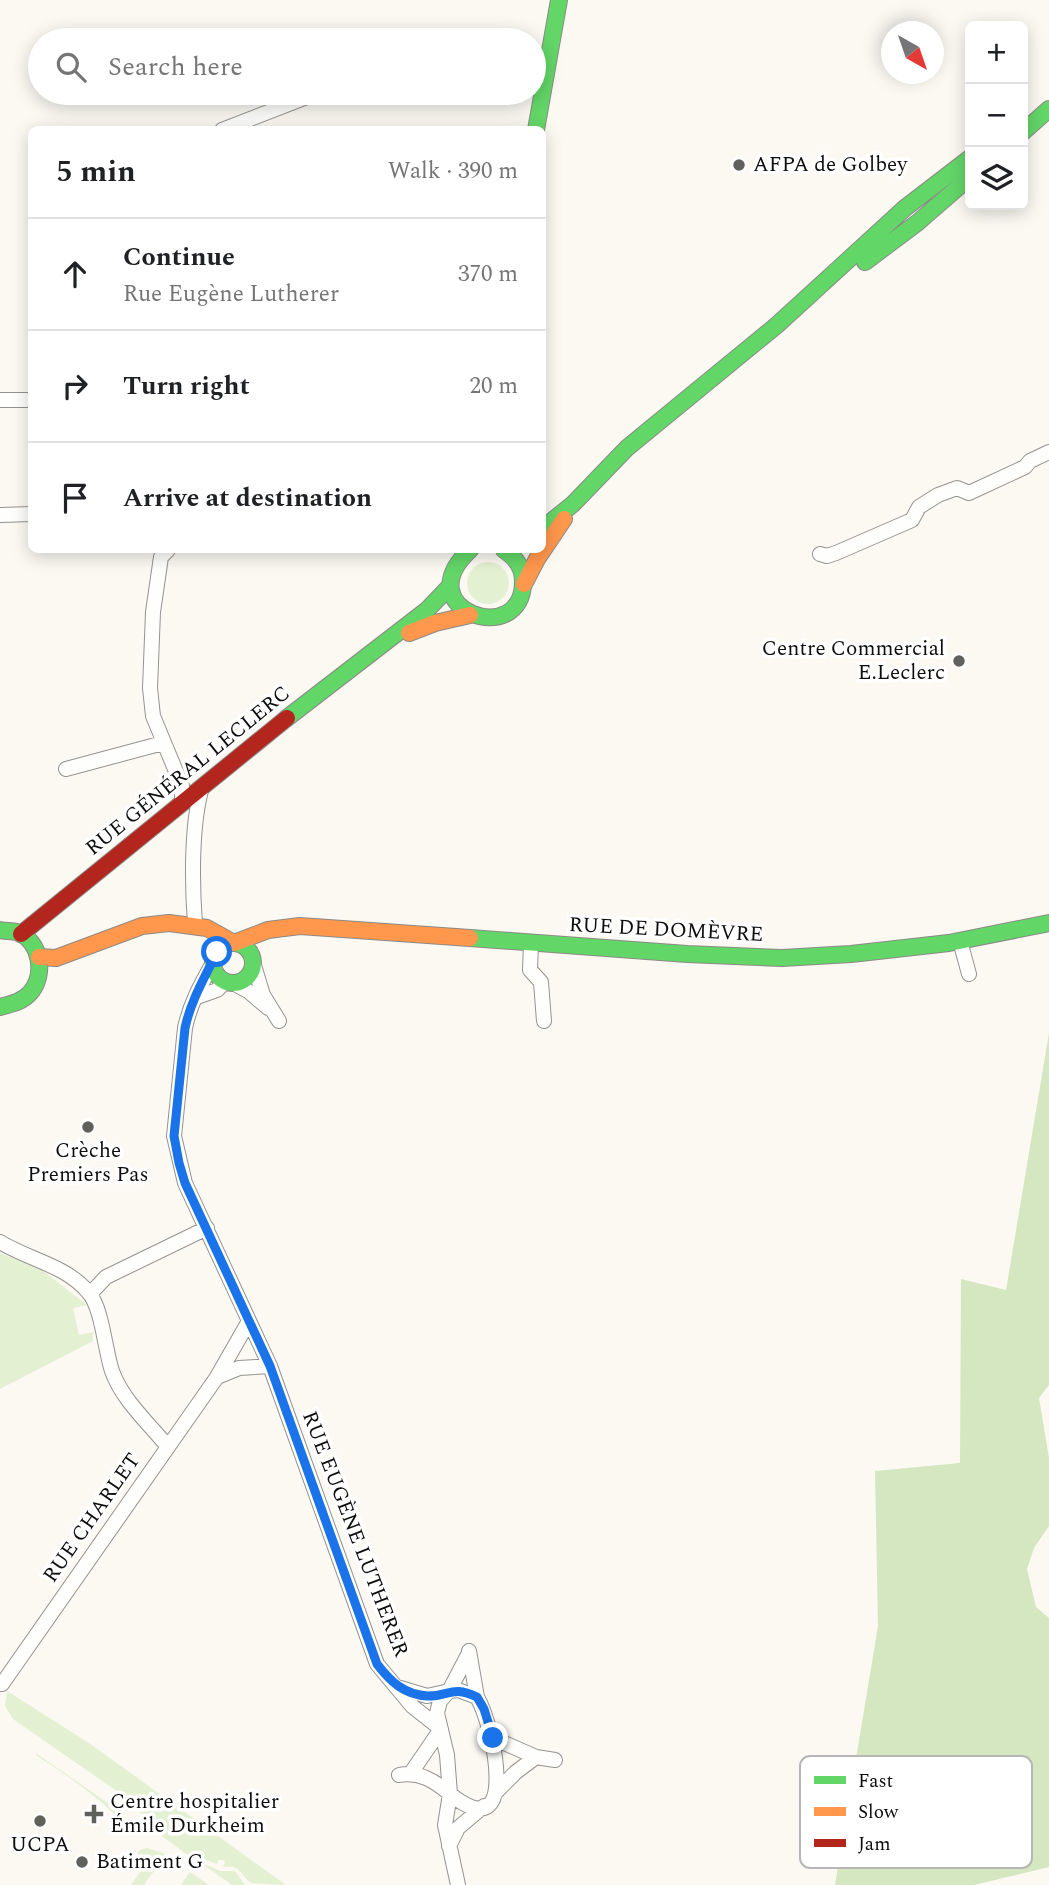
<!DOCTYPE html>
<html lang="en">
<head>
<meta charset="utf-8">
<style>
	:root { --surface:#fff; --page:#f2f2f2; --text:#202124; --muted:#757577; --line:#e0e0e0 }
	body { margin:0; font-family:Spectral,serif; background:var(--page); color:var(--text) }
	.controls { position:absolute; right:21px; top:21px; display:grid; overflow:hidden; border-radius:10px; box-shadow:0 4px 18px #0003 }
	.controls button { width:63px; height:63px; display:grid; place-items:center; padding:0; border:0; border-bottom:2px solid var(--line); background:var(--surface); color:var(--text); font:35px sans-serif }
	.compass { position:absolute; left:881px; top:21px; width:63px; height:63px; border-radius:50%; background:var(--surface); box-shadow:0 4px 18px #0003; rotate:140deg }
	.stop { position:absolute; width:21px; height:21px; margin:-16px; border:5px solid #1a73e8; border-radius:50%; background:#fff }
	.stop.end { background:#1a73e8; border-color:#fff; box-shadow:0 2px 7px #0008 }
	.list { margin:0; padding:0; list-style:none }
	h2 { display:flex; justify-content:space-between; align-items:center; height:91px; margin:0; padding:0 28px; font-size:30px }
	h2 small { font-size:23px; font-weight:400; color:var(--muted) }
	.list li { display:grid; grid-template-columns:46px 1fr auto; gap:21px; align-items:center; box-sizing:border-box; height:112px; padding:0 28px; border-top:2px solid var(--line) }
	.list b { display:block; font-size:26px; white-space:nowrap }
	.list p { margin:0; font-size:23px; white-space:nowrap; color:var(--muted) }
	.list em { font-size:23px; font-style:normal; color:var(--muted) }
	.icon { flex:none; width:38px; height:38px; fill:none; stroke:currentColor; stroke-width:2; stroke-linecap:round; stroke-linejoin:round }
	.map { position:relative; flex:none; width:1049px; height:1885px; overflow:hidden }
	.search { position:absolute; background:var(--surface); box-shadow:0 4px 18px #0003; left:28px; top:28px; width:518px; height:77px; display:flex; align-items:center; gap:18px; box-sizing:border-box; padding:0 24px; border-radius:38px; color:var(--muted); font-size:26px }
	.panel { position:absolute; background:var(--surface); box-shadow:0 4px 18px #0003; left:28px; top:126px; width:518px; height:427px; border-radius:10px }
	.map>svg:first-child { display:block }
</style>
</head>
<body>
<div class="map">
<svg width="1049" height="1885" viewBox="0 0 1049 1885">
	<rect width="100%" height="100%" fill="#fbf9f2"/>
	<!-- green -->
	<path fill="#e4f0d2" d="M467 583a21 21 0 1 1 42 0a21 21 0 1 1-42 0Z
		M 0,1253 L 42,1270 L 87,1305 L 73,1308 L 79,1335 L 93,1332 L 93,1341 L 0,1389 Z
		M 7,1691 L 89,1743 L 286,1885 L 251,1883 C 240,1874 240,1864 223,1867 L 225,1862 L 223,1860 L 218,1860 L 217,1864 L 198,1857 L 193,1859 L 155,1831 L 131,1801 L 13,1719 L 5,1706 Z
		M 37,1754 L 121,1812 L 133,1829 L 131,1835 L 129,1836 C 126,1814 56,1768 36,1755 Z
		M 147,1848 L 166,1854 L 144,1885 L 131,1885 L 140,1872 L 130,1864 L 140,1850 Z
		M 198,1861 L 220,1871 L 235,1871 L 245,1885 L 232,1885 Z
		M 190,1872 L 209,1885 L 181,1885 Z"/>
	<!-- forest -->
	<path fill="#d4e7c0" d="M 1049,1033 L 1049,1385 L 1039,1398 L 1049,1458 L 1049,1526 L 1034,1548 L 1027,1569 L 1036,1607 L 1049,1618 L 1049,1867 L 974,1885 L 835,1885 L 878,1626 L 875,1471 L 960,1463 L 961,1279 L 1006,1290 Z"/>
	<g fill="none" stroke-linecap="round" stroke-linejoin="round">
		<!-- street casing -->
		<g stroke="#949390" stroke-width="16">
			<path id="street" d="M 222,130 L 317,93
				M 0,400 L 32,400
				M 0,515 L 32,514
				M 168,550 L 161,557 L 153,612 L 150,688 L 153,716 L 182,786 L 182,802
				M 820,554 L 827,556 L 836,553 L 912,520 L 919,507 L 938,495 L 957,488 L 969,493 L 1025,467 L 1030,461 L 1049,452
				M 66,769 L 163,743
				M 195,924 C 192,884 191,825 202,787
				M 960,941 L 969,974
				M 531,943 L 530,970 L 541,982 L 544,1021
				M 253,962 L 263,995 L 279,1021
				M 213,963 C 201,984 190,1004 185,1028 L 174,1136 L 185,1183 L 270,1366 L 377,1664 L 412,1706 L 441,1729 L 411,1773
				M 233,983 L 248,991 L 268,1008
				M 197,997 L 217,990 L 225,982
				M 0,1242 C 29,1260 66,1265 89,1293 C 102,1308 105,1350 112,1371 C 121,1397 145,1420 163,1441 L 169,1445
				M 90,1294 L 106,1277 L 207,1228
				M 249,1321 L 217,1377 L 239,1368 L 270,1366
				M 469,1651 L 477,1697
				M 0,1682 L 2,1684 L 217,1377
				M 397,1687 L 427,1696 L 449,1691 L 469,1653
				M 458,1690 L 477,1697 C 494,1726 521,1851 450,1794 L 447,1755 L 437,1713 L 440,1701 L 449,1691 Z
				M 493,1738 L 536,1757 L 555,1760
				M 399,1775 C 419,1771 435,1781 450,1794 L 445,1825 L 458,1885
				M 497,1791 L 516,1772 L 536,1757
				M 449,1846 L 458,1828 L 484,1806"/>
		</g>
		<!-- fast casing -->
		<g stroke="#8b8a87" stroke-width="18">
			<path id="fast" d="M 536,130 L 559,0
				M 1023,132 L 1049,109
				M 865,262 L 917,223 L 970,177
				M 542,529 L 573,504 L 627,448 L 777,325 L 905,208 L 970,158
				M 470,550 C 405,610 524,650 523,581 C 523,567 515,557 504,550
				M 287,718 L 427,610 L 450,586
				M 0,930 C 5,931 12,931 17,932 C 41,941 46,975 30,993 C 22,1002 11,1004 0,1007
				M 470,938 L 687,954 L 782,958 L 851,954 L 949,943 L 1049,923
				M213 963a20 20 0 1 1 40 0a20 20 0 1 1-40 0Z"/>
		</g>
		<!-- slow casing -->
		<g stroke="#8b8a87" stroke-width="18">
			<path id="slow" d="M 524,584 L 537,559 L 564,519
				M 409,633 L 435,623 L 470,615
				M 39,957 L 56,958 L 142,926 L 169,923 L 207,928 L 234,943 L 268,930 L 300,926 L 470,938"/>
		</g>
		<!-- jam casing -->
		<g stroke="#8b8a87" stroke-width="18">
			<path id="jam" d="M 21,934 L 287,718"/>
		</g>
		<!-- street -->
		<use href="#street" stroke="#fefefd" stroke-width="14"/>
		<!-- fast -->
		<use href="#fast" stroke="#63d668" stroke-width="16"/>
		<!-- slow -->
		<use href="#slow" stroke="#ff974d" stroke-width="16"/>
		<!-- jam -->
		<use href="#jam" stroke="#b3261e" stroke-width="16"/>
	</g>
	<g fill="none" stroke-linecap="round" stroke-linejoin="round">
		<!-- route -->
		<path stroke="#1a73e8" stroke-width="9" d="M 217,952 C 205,977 191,1000 185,1028 L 174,1136 L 179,1163 L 185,1183 L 270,1366 L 377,1664 C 390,1681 404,1695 428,1696 C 450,1696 452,1685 477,1697 L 484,1709 L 493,1738"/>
	</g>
	<!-- markers -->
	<g fill="#60605d" stroke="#fff" stroke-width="2.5">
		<circle cx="739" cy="165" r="7"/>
		<circle cx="959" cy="661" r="7"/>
		<circle cx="88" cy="1127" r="7"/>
		<path d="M90.5 1803.5h7v7h7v7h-7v7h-7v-7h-7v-7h7z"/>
		<circle cx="40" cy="1821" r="7"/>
		<circle cx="82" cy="1862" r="7"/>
	</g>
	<g text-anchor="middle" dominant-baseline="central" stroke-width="7" stroke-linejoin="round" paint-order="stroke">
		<!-- poi labels -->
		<g font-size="21" fill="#0d0d0d" stroke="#fff" text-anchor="start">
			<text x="753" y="165">AFPA de Golbey</text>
			<text x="945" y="649" text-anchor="end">Centre Commercial<tspan x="945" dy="24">E.Leclerc</tspan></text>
			<text x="88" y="1151" text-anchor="middle">Crèche<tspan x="88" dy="24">Premiers Pas</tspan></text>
			<text x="110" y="1802">Centre hospitalier<tspan x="110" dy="24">Émile Durkheim</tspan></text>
			<text x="40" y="1845" text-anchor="middle">UCPA</text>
			<text x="96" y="1862">Batiment G</text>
		</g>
		<!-- street labels -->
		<g font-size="21" fill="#0d0d0d" stroke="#fff">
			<text transform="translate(188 771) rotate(-39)">RUE GÉNÉRAL LECLERC</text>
			<text transform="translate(666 930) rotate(3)">RUE DE DOMÈVRE</text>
			<text transform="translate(92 1518) rotate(-55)">RUE CHARLET</text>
			<text transform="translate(355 1534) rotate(69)">RUE EUGÈNE LUTHERER</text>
		</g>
	</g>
	<!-- legend -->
	<rect x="800" y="1756" width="232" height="112" rx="10" fill="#fff" stroke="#b6b6b6" stroke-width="2"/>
	<rect x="814" y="1776" width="32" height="8" fill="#63d668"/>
	<rect x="814" y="1807" width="32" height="9" fill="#ff974d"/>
	<rect x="814" y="1839" width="32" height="8" fill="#b3261e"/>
	<g font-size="19" fill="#0d0d0d">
		<text x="858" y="1787">Fast</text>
		<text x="858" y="1818">Slow</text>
		<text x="858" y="1850">Jam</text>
	</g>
</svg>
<div class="controls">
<button>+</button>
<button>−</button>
<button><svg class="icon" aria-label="layers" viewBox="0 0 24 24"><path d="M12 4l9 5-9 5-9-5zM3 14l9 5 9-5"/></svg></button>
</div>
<svg class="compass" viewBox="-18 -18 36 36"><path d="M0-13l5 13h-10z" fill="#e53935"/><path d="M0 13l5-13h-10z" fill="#757577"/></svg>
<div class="stop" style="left:217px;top:952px"></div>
<div class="stop end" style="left:493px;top:1738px"></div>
<div class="search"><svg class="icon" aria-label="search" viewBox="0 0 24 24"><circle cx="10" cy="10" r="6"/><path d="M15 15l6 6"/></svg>Search here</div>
<section class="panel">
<h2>5 min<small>Walk · 390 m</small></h2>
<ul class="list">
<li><svg class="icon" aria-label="ahead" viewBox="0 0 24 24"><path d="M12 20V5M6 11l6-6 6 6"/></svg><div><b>Continue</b><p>Rue Eugène Lutherer</p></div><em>370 m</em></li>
<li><svg class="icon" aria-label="right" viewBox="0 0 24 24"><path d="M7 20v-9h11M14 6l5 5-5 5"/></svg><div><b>Turn right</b></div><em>20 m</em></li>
<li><svg class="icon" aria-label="arrive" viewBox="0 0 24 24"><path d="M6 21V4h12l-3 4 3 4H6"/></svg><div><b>Arrive at destination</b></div></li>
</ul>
</section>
</div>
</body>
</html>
